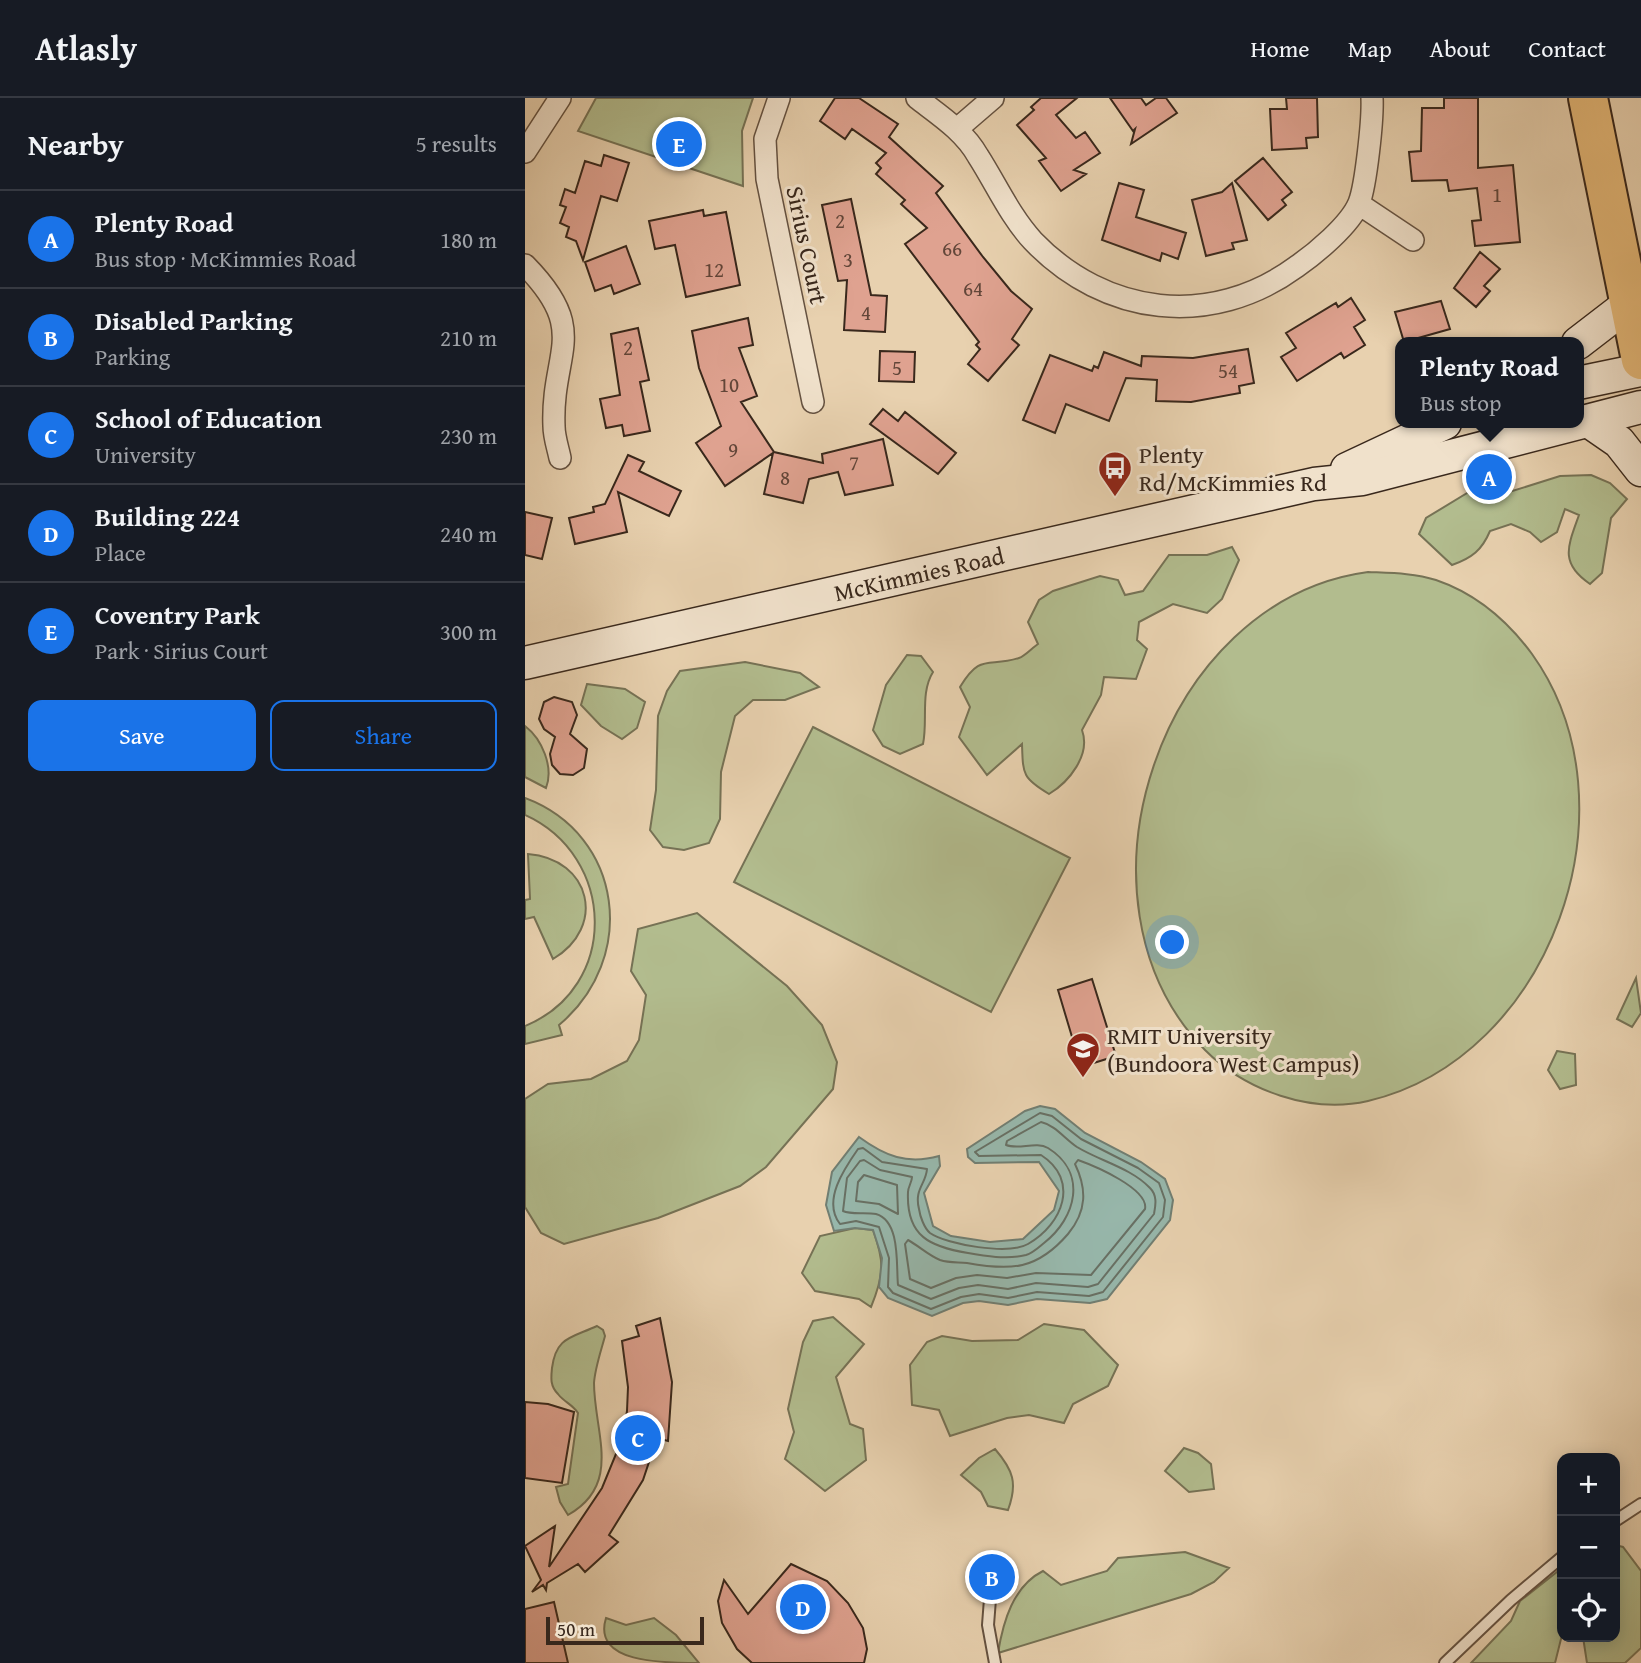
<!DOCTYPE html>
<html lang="en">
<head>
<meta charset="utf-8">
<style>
	:root { --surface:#171b24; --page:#242831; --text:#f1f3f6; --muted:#9ea1a6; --line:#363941; --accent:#1a73e8 }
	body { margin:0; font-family:"Gentium Book Plus",serif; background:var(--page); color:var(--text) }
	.controls { position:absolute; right:21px; bottom:21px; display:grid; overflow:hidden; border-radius:14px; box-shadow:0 4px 18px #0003 }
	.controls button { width:63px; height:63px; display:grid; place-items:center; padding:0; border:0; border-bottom:2px solid var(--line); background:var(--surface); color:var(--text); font:35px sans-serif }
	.scale { position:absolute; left:21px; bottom:18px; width:158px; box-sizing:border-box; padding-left:7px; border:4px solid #39281c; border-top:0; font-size:19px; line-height:24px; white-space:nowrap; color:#39281c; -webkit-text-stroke:5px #f0e1cb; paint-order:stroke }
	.you { position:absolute; left:648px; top:845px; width:24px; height:24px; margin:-18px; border:5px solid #fff; border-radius:50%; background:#1a73e8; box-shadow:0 0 0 10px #1a73e833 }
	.badge { display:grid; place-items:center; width:46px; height:46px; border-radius:50%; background:var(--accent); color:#fff; font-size:23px; font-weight:700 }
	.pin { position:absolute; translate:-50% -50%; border:4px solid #fff; box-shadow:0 2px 7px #0006 }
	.popup { position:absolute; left:870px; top:239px; width:189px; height:91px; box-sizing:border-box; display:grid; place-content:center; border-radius:14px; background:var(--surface); filter:drop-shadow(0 2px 5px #0005); font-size:23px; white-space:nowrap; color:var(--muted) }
	.popup b { font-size:26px; color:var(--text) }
	.popup::after { content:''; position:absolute; left:50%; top:100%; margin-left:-14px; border:14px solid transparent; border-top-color:var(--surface) }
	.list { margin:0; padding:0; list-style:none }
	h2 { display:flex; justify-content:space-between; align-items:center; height:91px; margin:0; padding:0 28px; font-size:30px }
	h2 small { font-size:23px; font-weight:400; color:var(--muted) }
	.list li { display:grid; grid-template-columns:46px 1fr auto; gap:21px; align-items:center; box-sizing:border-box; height:98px; padding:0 28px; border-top:2px solid var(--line) }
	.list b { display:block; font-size:26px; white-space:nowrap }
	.list p { margin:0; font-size:23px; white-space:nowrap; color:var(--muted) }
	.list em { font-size:23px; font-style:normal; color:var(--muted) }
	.actions { display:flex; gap:14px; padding:21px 28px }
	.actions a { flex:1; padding:16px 0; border:2px solid var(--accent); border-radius:14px; text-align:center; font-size:24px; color:var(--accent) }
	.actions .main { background:var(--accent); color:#fff }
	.icon { flex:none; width:38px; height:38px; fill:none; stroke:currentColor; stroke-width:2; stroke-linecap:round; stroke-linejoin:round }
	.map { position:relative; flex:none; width:1116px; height:1565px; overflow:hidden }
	header { display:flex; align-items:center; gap:42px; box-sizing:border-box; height:98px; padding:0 35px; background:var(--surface); border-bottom:2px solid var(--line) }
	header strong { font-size:33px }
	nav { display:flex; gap:38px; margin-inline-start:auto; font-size:24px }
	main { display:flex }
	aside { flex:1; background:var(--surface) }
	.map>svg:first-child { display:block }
</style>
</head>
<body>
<header>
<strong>Atlasly</strong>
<nav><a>Home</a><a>Map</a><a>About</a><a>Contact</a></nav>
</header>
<main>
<aside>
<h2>Nearby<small>5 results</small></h2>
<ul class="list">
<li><span class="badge">A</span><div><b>Plenty Road</b><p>Bus stop · McKimmies Road</p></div><em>180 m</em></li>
<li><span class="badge">B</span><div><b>Disabled Parking</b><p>Parking</p></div><em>210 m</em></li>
<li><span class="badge">C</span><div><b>School of Education</b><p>University</p></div><em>230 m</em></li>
<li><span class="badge">D</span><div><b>Building 224</b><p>Place</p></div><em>240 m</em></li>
<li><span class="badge">E</span><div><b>Coventry Park</b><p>Park · Sirius Court</p></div><em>300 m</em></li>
</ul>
<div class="actions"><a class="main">Save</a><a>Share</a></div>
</aside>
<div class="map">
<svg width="1116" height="1565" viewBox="0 0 1116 1565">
	<rect width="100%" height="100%" fill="#e8d1af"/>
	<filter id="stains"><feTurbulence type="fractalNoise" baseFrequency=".00286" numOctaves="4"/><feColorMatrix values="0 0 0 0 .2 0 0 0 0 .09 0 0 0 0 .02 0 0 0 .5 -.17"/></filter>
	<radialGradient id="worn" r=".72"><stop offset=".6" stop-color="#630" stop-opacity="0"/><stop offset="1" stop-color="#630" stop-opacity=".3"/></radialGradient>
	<!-- green -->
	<path fill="#b2bc8e" stroke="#767255" stroke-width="2" d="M 71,0 L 228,0 L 217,33 L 218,88 L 53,33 Z
		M 1066,377 L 1085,385 L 1102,401 L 1086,420 L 1077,475 L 1065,486 C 1034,465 1043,448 1054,417 L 1040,411 L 1032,434 L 1016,444 L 1005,434 L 986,426 L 965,433 C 957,452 947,460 927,467 L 894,436 L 901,420 L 952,389 L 981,395 L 1035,378 Z
		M 707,449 L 714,462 L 697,501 L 682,515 L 648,506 L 614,524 L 612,542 L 622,551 L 611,581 L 579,579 L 576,597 L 557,632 C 566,657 544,684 524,696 C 497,680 498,676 497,646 L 462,677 L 434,639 L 445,609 L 435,589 C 456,554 463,570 494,560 C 500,558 507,550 513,546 L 503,524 L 514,502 L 528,493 L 575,478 L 593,482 L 600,497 L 618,493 L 644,457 L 682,457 Z
		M 843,474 C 866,475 889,475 911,482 C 952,496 982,522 1007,556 C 1116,708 1026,960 843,1003 C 786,1016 721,993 680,952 C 534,803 635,502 843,474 Z
		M 382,557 L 396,558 L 408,574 C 395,595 403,622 398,646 L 375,656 L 358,648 L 348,632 L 361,587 Z
		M 220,564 L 275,575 L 294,589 L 260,602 L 228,602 L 210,618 L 196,674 L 195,721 L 184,745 L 159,752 L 138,749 L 125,732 L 131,692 L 133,618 L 142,593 L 155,573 Z
		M 62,586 L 100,591 L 120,604 L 112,630 L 97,641 L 76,628 L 56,607 Z
		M 0,628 C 17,641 29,669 21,690 L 0,679 Z
		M 288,629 L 545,760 L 466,914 L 209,784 Z
		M 0,700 C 99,737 113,861 34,927 L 37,937 L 0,946 L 0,928 C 95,889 91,758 0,717 Z
		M 3,756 C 66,761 82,829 28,861 L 9,819 L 0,821 L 0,802 L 5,801 Z
		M 172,815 L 262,888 L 297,927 L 312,964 L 308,991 L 241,1069 L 215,1088 L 133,1120 L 39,1146 L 16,1135 L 0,1109 L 0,1001 L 23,986 L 66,981 L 102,963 L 114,942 L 121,897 L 106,873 L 113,831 Z
		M 1111,880 L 1116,915 L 1107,929 L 1092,921 Z
		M 1032,953 L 1050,956 L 1051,987 L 1035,991 L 1023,972 Z
		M 330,1130 L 348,1132 C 360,1165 359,1177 346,1209 L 334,1201 L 290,1193 L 277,1175 L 295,1138 Z
		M 308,1219 L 339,1246 L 311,1279 L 325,1326 L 338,1331 L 341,1362 L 300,1393 L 260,1361 L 269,1334 L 263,1311 L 278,1244 L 288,1223 Z
		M 519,1226 L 559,1232 L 593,1267 L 583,1288 L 548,1306 L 539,1325 L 504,1317 L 482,1320 L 425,1338 L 414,1312 L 387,1307 L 385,1267 L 402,1244 L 417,1238 L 447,1243 L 493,1242 Z
		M 72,1228 L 78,1232 L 80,1238 C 76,1253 70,1270 69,1285 C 69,1334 98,1386 43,1417 L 35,1404 L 31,1389 L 43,1386 L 53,1315 C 47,1306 39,1304 33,1296 C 25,1288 26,1280 27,1270 C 31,1239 46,1240 72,1228 Z
		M 659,1350 L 673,1355 L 686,1366 L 689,1391 L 664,1394 L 640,1373 Z
		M 470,1351 C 488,1372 493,1385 483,1412 L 463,1408 L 456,1394 L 436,1377 L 454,1360 Z
		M 1090,1447 L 1098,1449 L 1116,1473 L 1116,1550 L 1100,1565 L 1062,1565 L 1058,1539 L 1090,1539 Z
		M 660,1454 L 704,1470 L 689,1484 L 666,1496 L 473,1555 C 478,1524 488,1488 518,1473 L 536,1487 L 582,1473 L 593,1460 Z
		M 1037,1470 L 1037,1537 L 1030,1565 L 946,1565 L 986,1523 L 995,1503 Z
		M 81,1520 L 101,1527 L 129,1520 L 151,1537 L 174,1565 C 137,1565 67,1565 81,1520 Z"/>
	<!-- water -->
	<path fill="#97b7ab" stroke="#717e72" stroke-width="2" d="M 515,1008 L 530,1011 L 560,1035 L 616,1064 L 640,1081 L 648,1102 L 645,1122 L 582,1201 L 565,1205 L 512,1201 L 483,1207 L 454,1203 L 438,1205 L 407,1218 L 363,1200 L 354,1189 L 357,1160 L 348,1132 L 330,1130 L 309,1133 L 301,1107 L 307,1074 L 334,1039 C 360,1058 382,1067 414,1058 L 415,1068 L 399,1095 L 408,1128 L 426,1138 L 465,1144 L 498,1141 L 529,1112 L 534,1093 L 514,1064 L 450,1065 L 443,1059 L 442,1051 L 500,1013 Z"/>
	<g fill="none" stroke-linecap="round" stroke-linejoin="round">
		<!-- shore -->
		<path stroke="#687064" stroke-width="2" d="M 515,1015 L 527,1018 L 556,1041 L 613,1070 L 634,1085 L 640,1102 L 638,1119 L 578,1194 L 564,1198 L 512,1194 L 483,1200 L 454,1196 L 436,1199 L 406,1211 L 368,1195 L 363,1189 L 364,1160 L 354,1129 L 331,1123 L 315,1126 C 297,1103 319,1071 333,1051 L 338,1050 L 357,1064 L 402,1071 C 401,1086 389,1091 394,1111 C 395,1118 399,1130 405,1135 C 422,1147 484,1157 503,1146 C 538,1126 555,1082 516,1057 L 454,1058 L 450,1054 Z
			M 516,1024 C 530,1027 540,1041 552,1049 C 575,1063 606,1070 625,1090 C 632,1097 631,1106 629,1116 L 573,1186 L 563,1189 L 511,1185 L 483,1191 L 453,1187 L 434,1190 L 406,1201 L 373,1187 C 371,1169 376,1123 351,1116 C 341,1114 326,1117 318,1113 L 322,1080 L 335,1063 L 339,1062 L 355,1072 L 387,1079 C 387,1084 383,1089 383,1094 C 381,1139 406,1149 443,1155 C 463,1158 481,1162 501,1157 C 508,1155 514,1149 519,1145 C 551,1120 563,1075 523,1050 C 511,1043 494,1052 481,1047 L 482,1043 Z
			M 553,1062 C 570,1068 624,1091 620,1111 L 566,1177 L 511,1175 L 482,1180 L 452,1177 L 431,1180 L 406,1190 L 385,1181 L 380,1146 L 383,1142 C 394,1148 403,1157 415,1162 C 424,1165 433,1164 442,1165 C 486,1173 512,1172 543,1136 C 562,1113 562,1091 550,1066 Z
			M 339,1077 L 372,1087 L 373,1116 L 354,1106 L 331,1103 L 333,1084 Z"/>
	</g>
	<!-- building -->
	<path fill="#dfa290" stroke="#39281c" stroke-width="2" d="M 310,0 L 334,0 L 373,26 L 364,39 L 418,88 L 411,95 L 458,159 L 486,193 L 507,211 L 487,241 L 494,247 L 463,283 L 443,266 L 455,251 L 451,247 L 454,244 L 380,146 L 402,130 L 376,106 L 380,102 L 351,76 L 356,70 L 351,65 L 361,55 L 327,31 L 320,41 L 295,23 Z
		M 516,0 L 552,0 L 531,17 L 551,40 L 560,34 L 575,55 L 549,72 L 561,76 L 536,93 L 514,63 L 521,60 L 492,27 L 509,12 L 506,9 Z
		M 585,0 L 616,0 L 621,7 L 631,0 L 641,0 L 652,15 L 606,46 L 610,31 L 608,33 Z
		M 761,0 L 792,0 L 793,39 L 781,40 L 782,50 L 747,52 L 745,11 L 762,11 Z
		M 919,0 L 953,0 L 953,70 L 988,67 L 995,144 L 950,148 L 947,123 L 956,122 L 952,90 L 924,93 L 922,82 L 887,83 L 884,54 L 896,53 L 897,10 L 919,10 Z
		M 79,57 L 104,65 L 92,103 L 76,98 L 58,162 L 51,143 L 41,139 L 44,129 L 35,125 L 41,109 L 35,107 L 40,91 L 50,95 L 60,63 L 76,68 Z
		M 738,60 L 767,94 L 757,102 L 761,107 L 743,122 L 710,83 Z
		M 594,85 L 619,92 L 611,119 L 661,135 L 653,161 L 637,155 L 635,163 L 577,142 Z
		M 707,85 L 722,142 L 707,145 L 709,151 L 681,158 L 667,102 L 697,94 Z
		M 326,101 L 346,197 L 362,198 L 360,234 L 319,232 L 322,182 L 313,183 L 297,107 Z
		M 178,112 L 179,118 L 201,114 L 215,187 L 161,199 L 150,147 L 130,151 L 124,123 Z
		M 101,148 L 115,186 L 89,196 L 86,187 L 70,193 L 60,164 Z
		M 955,154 L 975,171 L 959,188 L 965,193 L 951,209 L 929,190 Z
		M 826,200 L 840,222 L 829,229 L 840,247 L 819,260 L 816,255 L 772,283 L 756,259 L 771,250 L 761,235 L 811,205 L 813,209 Z
		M 916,203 L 925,231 L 879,244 L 870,214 Z
		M 223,220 L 228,247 L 214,250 L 232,298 L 216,304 L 249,354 L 298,365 L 297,356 L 358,341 L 368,387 L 320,397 L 313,374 L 284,381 L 278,405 L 239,396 L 248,355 L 200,388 L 171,345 L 196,328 L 174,270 L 167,233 Z
		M 113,230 L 124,282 L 115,284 L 125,333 L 99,338 L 97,327 L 81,330 L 75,301 L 95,297 L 86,236 Z
		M 723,251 L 729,285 L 714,288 L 715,295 L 666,304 L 631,303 L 632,282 L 601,280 L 584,323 L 541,306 L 530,335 L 498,322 L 525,257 L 567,273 L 569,268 L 573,270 L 579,254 L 616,268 L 617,258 L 668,260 Z
		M 355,253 L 390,254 L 389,284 L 354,283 Z
		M 358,311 L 373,323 L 380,314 L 431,355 L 413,376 L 345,326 Z
		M 103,357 L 119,364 L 114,373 L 156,393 L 144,418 L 93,394 L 102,434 L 50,446 L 44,420 L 69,414 L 68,409 L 80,406 Z
		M 0,414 L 27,420 L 17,461 L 0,457 Z
		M 29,599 L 47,604 L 52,617 L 45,636 L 62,651 L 59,670 L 48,677 L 35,676 L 27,667 L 25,656 L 30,639 L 19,631 L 14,621 L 19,604 Z
		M 567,881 L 591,958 L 556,969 L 533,892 Z
		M 135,1220 L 147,1284 L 143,1343 L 132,1340 L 118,1382 L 84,1437 L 93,1444 L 60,1474 L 53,1466 L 22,1485 L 21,1492 L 18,1487 L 7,1494 L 16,1482 L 0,1448 L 30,1428 L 24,1469 L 77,1390 L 98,1339 L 102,1313 L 103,1289 L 97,1243 L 114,1238 L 111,1228 Z
		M 0,1304 L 23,1306 L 49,1314 L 37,1385 L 0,1380 Z
		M 266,1466 L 302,1483 L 323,1505 L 338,1530 L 342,1551 L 339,1565 L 227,1565 L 212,1551 L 197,1525 L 193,1503 L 199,1482 L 223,1516 Z
		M 29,1504 L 43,1565 L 0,1565 L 0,1511 Z"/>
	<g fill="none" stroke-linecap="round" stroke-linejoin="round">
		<!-- lane casing -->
		<g stroke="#655241" stroke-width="14">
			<path id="lane" d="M 1090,1423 L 1116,1406
				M 465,1501 L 463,1527 L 470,1565
				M 920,1565 L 986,1502 L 1037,1459"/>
		</g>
		<!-- street casing -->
		<g stroke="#655241" stroke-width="24">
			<path id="street" d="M 254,0 L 240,41 L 242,81 L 288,304
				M 392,0 C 414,17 439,33 453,58 C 471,86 485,118 508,143 C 580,218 686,231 771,169 C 790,156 825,127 834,105 C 841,87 848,21 847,0
				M 432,31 L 468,0
				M 0,54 L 35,0
				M 834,106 L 888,142
				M 0,167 C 66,234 26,253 29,328 C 29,339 33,350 35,360"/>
		</g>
		<!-- secondary casing -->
		<g stroke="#39281c" stroke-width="35">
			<g id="secondary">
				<path d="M 1053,245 L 1105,205"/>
				<path d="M 1053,285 L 1116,272"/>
				<path d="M 1065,324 L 1094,344 L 1116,372"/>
				<path d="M 822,371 L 920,325"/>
				<path id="s1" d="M 0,565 L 789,386 L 837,381 L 1116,309"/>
			</g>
		</g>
		<!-- highway casing -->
		<g stroke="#39281c" stroke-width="42">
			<path id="highway" d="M 1063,0 L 1116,262"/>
		</g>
		<!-- lane -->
		<use href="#lane" stroke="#f0e1cb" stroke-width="10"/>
		<!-- street -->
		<use href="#street" stroke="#f0e1cb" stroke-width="21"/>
		<!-- secondary -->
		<use href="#secondary" stroke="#f0e1cb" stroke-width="32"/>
		<!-- highway -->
		<use href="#highway" stroke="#e4b878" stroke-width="38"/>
	</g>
	<!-- icons -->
	<defs>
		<g id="bus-pin" transform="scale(1.75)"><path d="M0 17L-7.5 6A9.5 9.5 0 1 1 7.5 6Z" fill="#8f2418" stroke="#f0e1cb"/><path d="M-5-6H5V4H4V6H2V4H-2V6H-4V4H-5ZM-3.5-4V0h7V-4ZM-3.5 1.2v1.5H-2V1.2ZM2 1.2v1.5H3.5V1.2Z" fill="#fff"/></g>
		<g id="university-pin" transform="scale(1.75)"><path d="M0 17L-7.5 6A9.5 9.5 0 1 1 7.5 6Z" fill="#8f2418" stroke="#f0e1cb"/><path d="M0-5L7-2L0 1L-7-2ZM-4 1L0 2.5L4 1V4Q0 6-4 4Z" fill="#fff"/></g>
	</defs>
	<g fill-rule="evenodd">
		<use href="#bus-pin" x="590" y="370"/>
		<use href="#university-pin" x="558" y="951"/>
	</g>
	<g text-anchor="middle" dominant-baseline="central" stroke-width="6" stroke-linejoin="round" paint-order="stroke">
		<!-- number labels -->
		<g font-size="21" fill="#624639">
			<text x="972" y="96">1</text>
			<text x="315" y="122">2</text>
			<text x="427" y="150">66</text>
			<text x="323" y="161">3</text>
			<text x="189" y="171">12</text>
			<text x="448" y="190">64</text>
			<text x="341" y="214">4</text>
			<text x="103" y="249">2</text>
			<text x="372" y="269">5</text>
			<text x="703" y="272">54</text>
			<text x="204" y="286">10</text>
			<text x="208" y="351">9</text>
			<text x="329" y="364">7</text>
			<text x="260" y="379">8</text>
		</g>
		<!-- street labels -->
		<g font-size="24" fill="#39281c" stroke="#f0e1cb">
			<text transform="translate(282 147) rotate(78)">Sirius Court</text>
			<text stroke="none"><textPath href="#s1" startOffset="404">McKimmies Road</textPath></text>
		</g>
		<!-- poi labels -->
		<g font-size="24" fill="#39281c" stroke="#f0e1cb" text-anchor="start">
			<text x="614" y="356">Plenty<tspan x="614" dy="28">Rd/McKimmies Rd</tspan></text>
			<text x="582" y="937">RMIT University<tspan x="582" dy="28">(Bundoora West Campus)</tspan></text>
		</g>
	</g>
	<rect width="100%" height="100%" filter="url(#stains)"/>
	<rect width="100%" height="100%" fill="url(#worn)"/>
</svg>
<div class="controls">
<button>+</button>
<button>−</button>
<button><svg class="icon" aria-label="locate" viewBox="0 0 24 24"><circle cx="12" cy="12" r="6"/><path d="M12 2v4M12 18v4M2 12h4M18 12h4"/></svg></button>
</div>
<div class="scale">50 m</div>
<div class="you"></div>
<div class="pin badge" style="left:964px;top:379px">A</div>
<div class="popup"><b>Plenty Road</b>Bus stop</div>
<div class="pin badge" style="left:467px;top:1479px">B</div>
<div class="pin badge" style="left:113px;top:1340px">C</div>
<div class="pin badge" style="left:278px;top:1509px">D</div>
<div class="pin badge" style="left:154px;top:46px">E</div>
</div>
</main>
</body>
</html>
